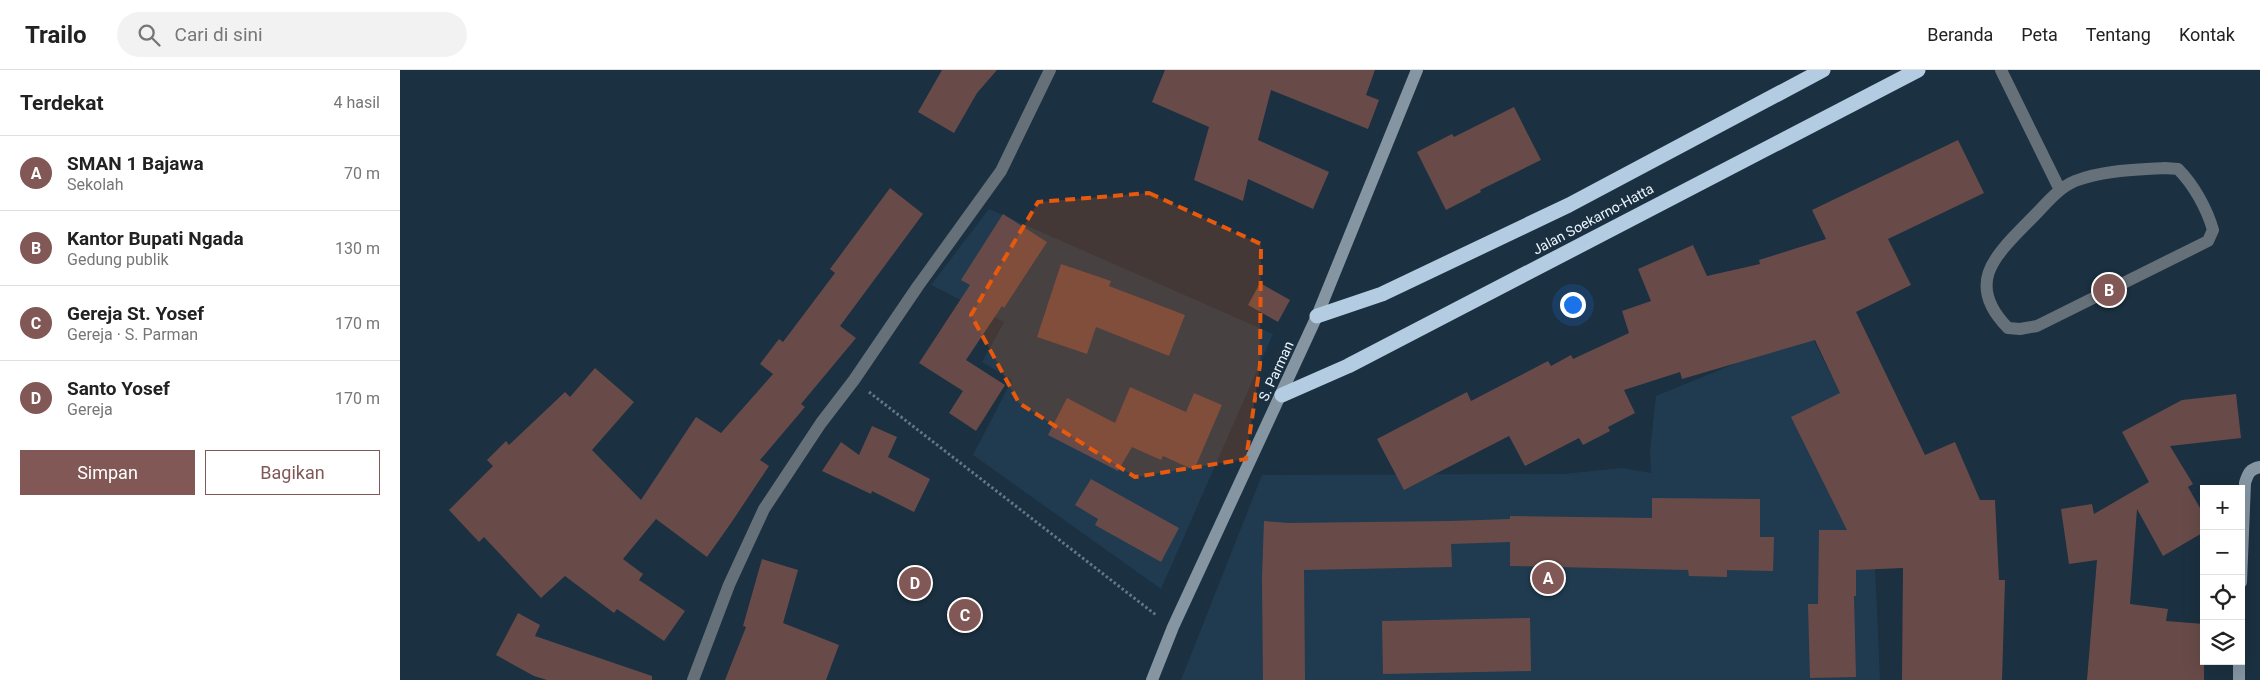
<!DOCTYPE html>
<html lang="id">
<head>
<meta charset="utf-8">
<style>
	:root { --surface:#fff; --page:#f2f2f2; --text:#222; --muted:#767676; --line:#e0e0e0; --accent:#815856 }
	body { margin:0; font-family:Roboto,sans-serif; background:var(--page); color:var(--text) }
	.controls { position:absolute; right:15px; bottom:15px; display:grid; overflow:hidden; border-radius:0px; box-shadow:0 5px 20px #0002 }
	.controls button { width:45px; height:45px; display:grid; place-items:center; padding:0; border:0; border-bottom:1px solid var(--line); background:var(--surface); color:var(--text); font:25px sans-serif }
	.you { position:absolute; left:1172px; top:234px; width:18px; height:18px; margin:-12px; border:4px solid #fff; border-radius:50%; background:#1a73e8; box-shadow:0 0 0 8px #1a73e833 }
	.badge { display:grid; place-items:center; width:32px; height:32px; border-radius:50%; background:var(--accent); color:#fff; font-size:16px; font-weight:700 }
	.pin { position:absolute; translate:-50% -50%; border:2px solid #fff; box-shadow:0 1px 5px #0006 }
	.list { margin:0; padding:0; list-style:none }
	h2 { display:flex; justify-content:space-between; align-items:center; height:65px; margin:0; padding:0 20px; font-size:21px }
	h2 small { font-size:16px; font-weight:400; color:var(--muted) }
	.list li { display:grid; grid-template-columns:32px 1fr auto; gap:15px; align-items:center; box-sizing:border-box; height:75px; padding:0 20px; border-top:1px solid var(--line) }
	.list b { display:block; font-size:19px; white-space:nowrap }
	.list p { margin:0; font-size:16px; white-space:nowrap; color:var(--muted) }
	.list em { font-size:16px; font-style:normal; color:var(--muted) }
	.actions { display:flex; gap:10px; padding:15px 20px }
	.actions a { flex:1; padding:11px 0; border:1px solid var(--accent); border-radius:0px; text-align:center; font-size:18px; color:var(--accent) }
	.actions .main { background:var(--accent); color:#fff }
	.icon { flex:none; width:28px; height:28px; fill:none; stroke:currentColor; stroke-width:2; stroke-linecap:round; stroke-linejoin:round }
	.map { position:relative; flex:none; width:1860px; height:610px; overflow:hidden }
	header { display:flex; align-items:center; gap:30px; box-sizing:border-box; height:70px; padding:0 25px; background:var(--surface); border-bottom:1px solid var(--line) }
	header strong { font-size:24px }
	nav { display:flex; gap:28px; margin-inline-start:auto; font-size:18px }
	.search { width:350px; height:45px; background:var(--page); display:flex; align-items:center; gap:12px; box-sizing:border-box; padding:0 18px; border-radius:28px; color:var(--muted); font-size:19px }
	main { display:flex }
	aside { flex:1; background:var(--surface) }
	.map>svg:first-child { display:block }
</style>
</head>
<body>
<header>
<strong>Trailo</strong>
<div class="search"><svg class="icon" aria-label="search" viewBox="0 0 24 24"><circle cx="10" cy="10" r="6"/><path d="M15 15l6 6"/></svg>Cari di sini</div>
<nav><a>Beranda</a><a>Peta</a><a>Tentang</a><a>Kontak</a></nav>
</header>
<main>
<aside>
<h2>Terdekat<small>4 hasil</small></h2>
<ul class="list">
<li><span class="badge">A</span><div><b>SMAN 1 Bajawa</b><p>Sekolah</p></div><em>70 m</em></li>
<li><span class="badge">B</span><div><b>Kantor Bupati Ngada</b><p>Gedung publik</p></div><em>130 m</em></li>
<li><span class="badge">C</span><div><b>Gereja St. Yosef</b><p>Gereja · S. Parman</p></div><em>170 m</em></li>
<li><span class="badge">D</span><div><b>Santo Yosef</b><p>Gereja</p></div><em>170 m</em></li>
</ul>
<div class="actions"><a class="main">Simpan</a><a>Bagikan</a></div>
</aside>
<div class="map">
<svg width="1860" height="610" viewBox="0 0 1860 610">
	<rect width="100%" height="100%" fill="#1b3040"/>
	<!-- built -->
	<path fill="#203b4f" d="M 589,139 L 873,264 L 761,519 L 573,385 L 612,310 L 582,292 L 604,252 L 531,215 Z
		M 1410,263 L 1470,383 L 1480,610 L 781,610 L 862,405 L 1163,404 L 1222,398 L 1251,403 L 1250,382 L 1256,326 Z"/>
	<!-- building -->
	<path fill="#684b49" d="M 542,0 L 597,0 L 577,23 L 554,63 L 518,42 Z
		M 765,0 L 975,0 L 966,25 L 979,30 L 968,59 L 871,20 L 858,70 L 929,102 L 913,139 L 848,109 L 843,131 L 794,110 L 809,57 L 752,32 Z
		M 1114,37 L 1141,90 L 1080,120 L 1081,122 L 1046,140 L 1017,82 L 1052,64 L 1054,67 Z
		M 1558,70 L 1584,123 L 1488,169 L 1511,215 L 1456,242 L 1525,385 L 1555,372 L 1580,430 L 1595,430 L 1599,510 L 1605,510 L 1602,610 L 1502,610 L 1503,498 L 1456,500 L 1456,526 L 1454,526 L 1456,607 L 1410,608 L 1408,534 L 1418,534 L 1419,460 L 1447,460 L 1391,347 L 1440,323 L 1415,270 L 1282,309 L 1280,302 L 1224,320 L 1235,343 L 1208,357 L 1210,361 L 1183,375 L 1179,368 L 1125,396 L 1109,366 L 1004,420 L 977,369 L 1067,322 L 1071,331 L 1148,291 L 1151,296 L 1171,285 L 1173,289 L 1229,263 L 1222,241 L 1251,231 L 1238,199 L 1293,175 L 1307,206 L 1360,194 L 1359,190 L 1426,169 L 1412,140 Z
		M 490,118 L 523,144 L 440,256 L 456,268 L 401,334 L 405,337 L 360,390 L 369,396 L 331,453 L 307,487 L 256,449 L 223,489 L 243,504 L 239,510 L 285,541 L 264,571 L 217,539 L 214,543 L 165,506 L 141,528 L 84,467 L 79,472 L 49,440 L 93,396 L 87,390 L 106,371 L 109,375 L 165,322 L 170,327 L 195,298 L 234,332 L 192,380 L 241,430 L 296,347 L 321,363 L 373,304 L 360,294 L 379,269 L 383,272 L 435,203 L 430,199 Z
		M 603,144 L 647,172 L 604,238 L 602,236 L 566,290 L 605,315 L 576,361 L 549,343 L 563,321 L 519,293 L 570,215 L 561,210 Z
		M 661,194 L 711,211 L 709,216 L 785,245 L 769,286 L 696,257 L 687,284 L 637,267 Z
		M 860,213 L 890,230 L 878,252 L 848,235 Z
		M 730,317 L 786,342 L 794,323 L 822,335 L 794,400 L 763,386 L 761,390 L 732,377 L 718,401 L 648,365 L 667,328 L 715,353 Z
		M 1836,324 L 1841,368 L 1770,376 L 1793,414 L 1788,417 L 1804,445 L 1804,462 L 1763,486 L 1737,439 L 1730,534 L 1768,539 L 1766,551 L 1804,554 L 1804,610 L 1687,610 L 1697,490 L 1669,494 L 1661,439 L 1692,434 L 1694,444 L 1749,412 L 1722,362 L 1782,330 Z
		M 472,356 L 497,367 L 488,387 L 530,409 L 514,442 L 472,421 L 471,424 L 422,401 L 441,372 L 459,385 Z
		M 691,409 L 779,458 L 761,492 L 695,455 L 698,449 L 675,435 Z
		M 1252,428 L 1360,429 L 1360,467 L 1374,467 L 1373,501 L 1327,500 L 1327,507 L 1289,506 L 1288,500 L 1110,496 L 1110,472 L 1051,474 L 1052,497 L 904,500 L 905,610 L 863,610 L 862,508 L 864,451 L 889,453 L 1051,451 L 1110,449 L 1110,446 L 1252,448 Z
		M 362,489 L 398,500 L 383,553 L 439,575 L 426,610 L 325,610 L 346,557 L 343,556 Z
		M 118,543 L 140,555 L 135,566 L 252,606 L 252,610 L 147,610 L 134,606 L 96,585 Z
		M 1130,548 L 1131,601 L 983,604 L 982,551 Z"/>
	<g fill="none" stroke-linecap="round" stroke-linejoin="round">
		<!-- path -->
		<path stroke="#667784" stroke-width="3" stroke-dasharray="2.5 2.5" stroke-linecap="butt" d="M 469,322 L 756,545"/>
		<!-- lane -->
		<path stroke="#667078" stroke-width="12" d="M 1601,0 L 1660,120
			M 1765,98 L 1778,99 C 1794,115 1807,139 1813,160 L 1808,171 L 1637,256 L 1620,259 L 1608,258 C 1563,212 1597,184 1632,148 C 1645,135 1658,118 1675,111 C 1704,100 1735,100 1765,98 Z"/>
		<!-- street -->
		<path stroke="#667078" stroke-width="12" d="M 293,610 L 329,515 L 364,439 L 421,353 L 454,310 L 518,216 L 601,101 L 650,0"/>
		<!-- secondary -->
		<path stroke="#8595a2" stroke-width="12" d="M 1841,512 L 1845,413 C 1848,403 1850,399 1860,397
			M 752,610 L 773,557 L 917,246 L 1017,0
			M 1839,610 L 1839,591"/>
		<!-- highway -->
		<path stroke="#b3cce1" stroke-width="15" d="M 917,246 L 982,224 L 1169,135 L 1423,0
			M 882,325 L 948,296 L 1518,0"/>
	</g>
	<!-- marked area -->
	<path fill="#e8590c" fill-opacity="0.2" stroke="#e8590c" stroke-width="4" stroke-dasharray="10 6" stroke-linejoin="round" d="M 749,123 L 861,174 L 860,295 L 846,389 L 735,407 L 619,333 L 571,245 L 638,132 Z"/>
	<g text-anchor="middle" dominant-baseline="central" stroke-width="5" stroke-linejoin="round" paint-order="stroke">
		<!-- street labels -->
		<g font-size="14" fill="#ecf6ff" stroke="#1b3040">
			<text transform="translate(1193 149) rotate(-28)">Jalan Soekarno-Hatta</text>
			<text transform="translate(876 301) rotate(-65)">S. Parman</text>
		</g>
	</g>
</svg>
<div class="controls">
<button>+</button>
<button>−</button>
<button><svg class="icon" aria-label="locate" viewBox="0 0 24 24"><circle cx="12" cy="12" r="6"/><path d="M12 2v4M12 18v4M2 12h4M18 12h4"/></svg></button>
<button><svg class="icon" aria-label="layers" viewBox="0 0 24 24"><path d="M12 4l9 5-9 5-9-5zM3 14l9 5 9-5"/></svg></button>
</div>
<div class="you"></div>
<div class="pin badge" style="left:1148px;top:508px">A</div>
<div class="pin badge" style="left:1709px;top:220px">B</div>
<div class="pin badge" style="left:565px;top:545px">C</div>
<div class="pin badge" style="left:515px;top:513px">D</div>
</div>
</main>
</body>
</html>
